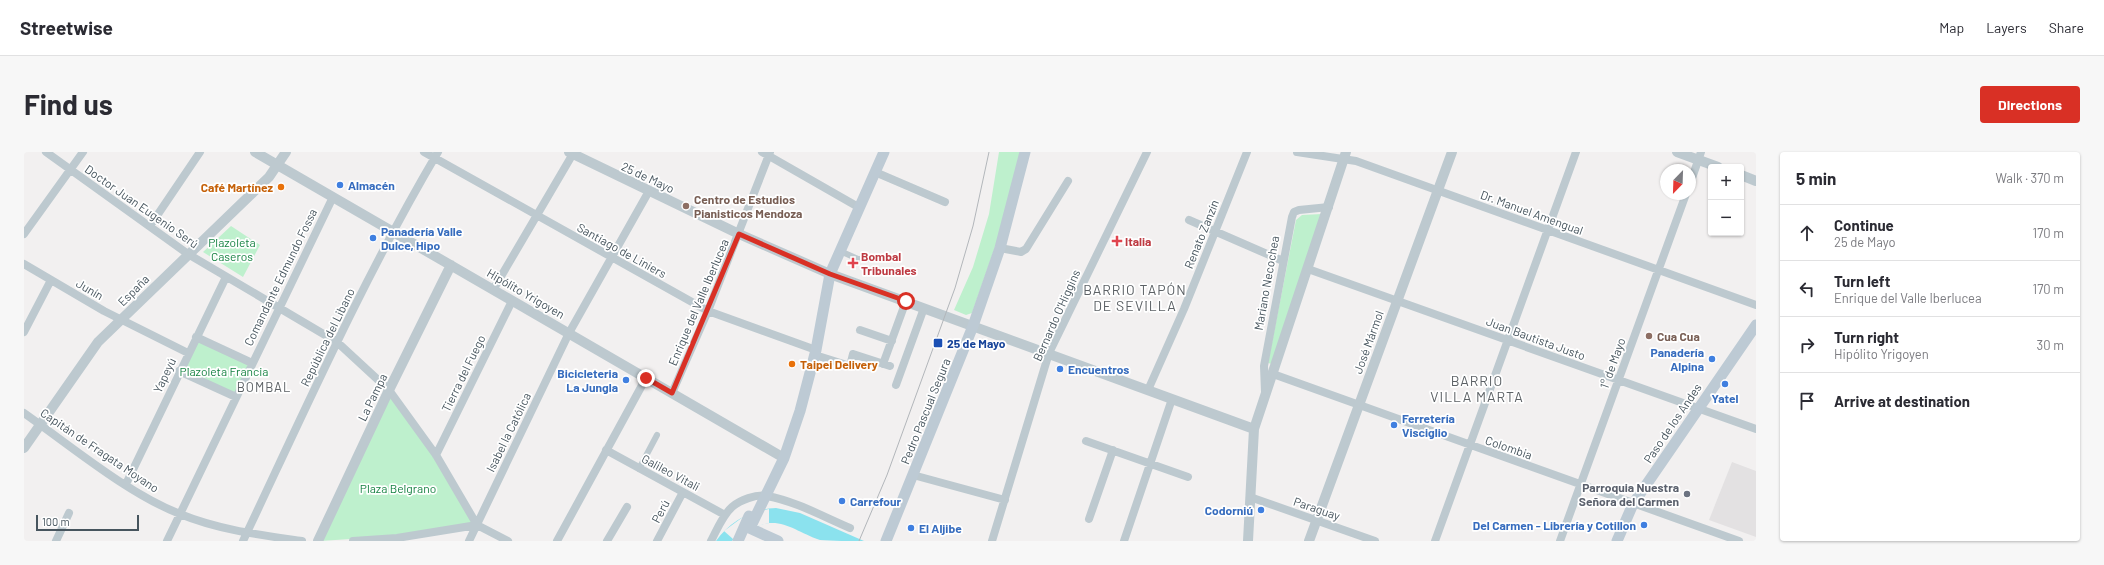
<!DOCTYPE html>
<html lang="en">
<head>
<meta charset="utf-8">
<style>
	:root { --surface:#fff; --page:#f7f7f7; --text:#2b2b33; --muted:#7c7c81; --line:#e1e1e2; --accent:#d93025 }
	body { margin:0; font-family:Barlow,sans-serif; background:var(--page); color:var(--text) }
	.controls { position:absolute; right:12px; top:12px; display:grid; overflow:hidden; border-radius:4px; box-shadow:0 1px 3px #0004 }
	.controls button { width:36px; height:36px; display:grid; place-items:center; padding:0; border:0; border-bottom:1px solid var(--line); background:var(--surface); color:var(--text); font:20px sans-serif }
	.compass { position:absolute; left:1636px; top:12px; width:36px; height:36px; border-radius:50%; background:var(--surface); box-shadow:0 1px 3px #0004; rotate:203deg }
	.scale { position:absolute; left:12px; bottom:10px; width:103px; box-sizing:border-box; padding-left:4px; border:2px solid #47555e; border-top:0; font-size:11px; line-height:14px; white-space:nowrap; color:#47555e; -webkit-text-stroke:3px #fff; paint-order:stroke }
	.stop { position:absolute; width:12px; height:12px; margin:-9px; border:3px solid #d93025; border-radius:50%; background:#fff }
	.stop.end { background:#d93025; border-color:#fff; box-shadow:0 1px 4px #0008 }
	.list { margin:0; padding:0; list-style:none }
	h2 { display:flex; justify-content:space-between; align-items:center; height:52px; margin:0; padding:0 16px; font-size:17px }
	h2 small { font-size:13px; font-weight:400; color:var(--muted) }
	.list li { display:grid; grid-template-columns:26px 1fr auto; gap:12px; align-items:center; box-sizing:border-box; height:56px; padding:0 16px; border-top:1px solid var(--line) }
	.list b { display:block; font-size:15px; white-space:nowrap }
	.list p { margin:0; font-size:13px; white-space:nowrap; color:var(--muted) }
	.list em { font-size:13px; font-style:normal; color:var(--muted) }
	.icon { flex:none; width:22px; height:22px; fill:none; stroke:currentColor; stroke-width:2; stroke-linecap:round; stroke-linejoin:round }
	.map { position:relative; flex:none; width:1732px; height:389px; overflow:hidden; border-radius:4px }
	header { display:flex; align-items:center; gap:24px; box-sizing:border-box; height:56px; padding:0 20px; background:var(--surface); border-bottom:1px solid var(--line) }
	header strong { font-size:19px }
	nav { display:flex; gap:22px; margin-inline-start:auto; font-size:14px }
	.intro { display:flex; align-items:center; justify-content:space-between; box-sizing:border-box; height:96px; padding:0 24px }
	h1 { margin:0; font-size:28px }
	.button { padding:10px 18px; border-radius:4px; background:var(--accent); color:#fff; font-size:14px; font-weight:700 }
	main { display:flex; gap:24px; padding:0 24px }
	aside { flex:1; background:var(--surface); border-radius:4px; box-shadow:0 1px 3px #0004 }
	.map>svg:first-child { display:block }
</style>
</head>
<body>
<header>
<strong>Streetwise</strong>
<nav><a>Map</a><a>Layers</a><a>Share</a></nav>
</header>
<div class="intro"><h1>Find us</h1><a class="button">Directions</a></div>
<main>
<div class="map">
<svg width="1732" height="389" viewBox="0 0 1732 389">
	<rect width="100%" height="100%" fill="#f2f0f0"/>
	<!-- education -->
	<path fill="#e3e1e2" d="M 1708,310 L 1732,319 L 1732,385 L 1685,368 Z"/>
	<!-- green -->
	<path fill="#bef0cd" d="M 975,0 L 996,0 L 978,75 L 948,161 L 942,163 L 930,158 L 949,115 L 965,62 Z
		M 1298,62 L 1248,212 L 1244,211 L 1272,68 L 1278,63 Z
		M 207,74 L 236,93 L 219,125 L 179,100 Z
		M 172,185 L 228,211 L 212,245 L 155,219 Z
		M 365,241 L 409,302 L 450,372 L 372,384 L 296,389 Z"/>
	<!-- water -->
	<path fill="#8be2ee" d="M 752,356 L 776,361 L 840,389 C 827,389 808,389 796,388 C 769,379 756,362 726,377 C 719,381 712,383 708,389 L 692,389 C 706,369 728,357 752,356 Z"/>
	<!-- pier -->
	<path fill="#f2f0f0" d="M 745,357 L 745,371 L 730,375 L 709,387 L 700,379 L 723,362 Z"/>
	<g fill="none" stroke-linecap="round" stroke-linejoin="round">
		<!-- pedestrian -->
		<path stroke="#bdc9cf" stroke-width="6" d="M 816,99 L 834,107 L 850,107
			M 615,317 L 633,283"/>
		<!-- minor -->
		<path stroke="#bdc9cf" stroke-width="8" d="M 22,0 L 164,102 L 313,190 L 365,238 L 412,303 L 453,373
			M 400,0 L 684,159 L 792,198
			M 738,0 L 836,56
			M 1273,0 L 1332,9 L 1732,153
			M 851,20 L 921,50
			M 1666,32 L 1677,0
			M 1165,68 L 1259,109
			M 126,74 L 176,0
			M 0,82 L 59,0
			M 976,96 L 997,100 L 1002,97 L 1044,29
			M 0,112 L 80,159 L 164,201
			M 1284,117 L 1732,277
			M 469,138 L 550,0
			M 836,178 L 868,189
			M 0,180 L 27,128
			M 172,185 L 228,211
			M 791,203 L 826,214 L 829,202 L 866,214
			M 859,212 L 882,149
			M 155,219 L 212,245
			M 1249,222 L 1715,389
			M 872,233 L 900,156
			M 1124,238 L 1160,157 L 1223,0
			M 1241,240 L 1240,214 L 1268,65 L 1270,60 L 1275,58 L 1305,55
			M 648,241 L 684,159 L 746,0
			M 0,261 C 47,294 103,341 156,362 C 195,378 237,383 278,389
			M 1062,289 L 1164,325
			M 582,298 L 701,363
			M 412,303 L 488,149
			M 889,323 L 981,348
			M 102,332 L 202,125
			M 1226,345 L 1351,389
			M 1065,367 L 1089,298
			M 453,373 L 484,389
			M 32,389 L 45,361
			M 143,389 L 309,45
			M 219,389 C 281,258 340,125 414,0
			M 329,389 L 373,386 L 453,373
			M 445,389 L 545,181 L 625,39
			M 533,389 L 622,226
			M 583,389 L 603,355
			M 633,389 L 659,340
			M 687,389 C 693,378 698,364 708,355 C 716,348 732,342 743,344 C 771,349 800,365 826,376
			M 968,389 L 1025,201 L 1123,0
			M 1100,389 L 1148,247
			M 1411,389 L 1552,0
			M 1536,389 L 1662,42"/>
		<!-- tertiary -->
		<path stroke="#bdc9cf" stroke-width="10" d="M 231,0 L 760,306
			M 545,0 L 715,82 L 806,122 L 1230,277
			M 1653,0 L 1694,15
			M 1717,23 L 1732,29
			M 0,296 L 74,190 L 245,25 L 262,0
			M 294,389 L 365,238 L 427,113
			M 1224,389 L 1230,277 L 1322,0
			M 1285,389 L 1428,0"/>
		<!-- secondary -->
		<path stroke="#bdcad4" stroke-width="11" d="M 721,374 L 754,389
			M 726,376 L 760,306 L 776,259 L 792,198 L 806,122 L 860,0
			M 714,389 L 725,364
			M 862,389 L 949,174 L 976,96 L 1001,0
			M 1593,389 L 1609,352 L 1732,173"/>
		<!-- tram -->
		<path stroke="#b2b6ba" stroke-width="1" d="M 835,389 L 863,323 L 931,136 L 949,74 L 965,0"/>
	</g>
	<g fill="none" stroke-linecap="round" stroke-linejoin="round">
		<!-- route -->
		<path stroke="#d93025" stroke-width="5" d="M 622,226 L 648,241 L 715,82 L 806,122 L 882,149"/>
	</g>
	<!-- markers -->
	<g fill="#3f7fe0" stroke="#fff" stroke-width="1.5">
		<circle cx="316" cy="33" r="4"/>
		<circle cx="349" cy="86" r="4"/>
		<circle cx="1688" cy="207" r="4"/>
		<circle cx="1036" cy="217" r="4"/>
		<circle cx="602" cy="228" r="4"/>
		<circle cx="1701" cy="232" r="4"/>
		<circle cx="1370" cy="273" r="4"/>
		<circle cx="818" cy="349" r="4"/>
		<circle cx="1237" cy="358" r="4"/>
		<circle cx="1620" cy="373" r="4"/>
		<circle cx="887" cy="376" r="4"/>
	</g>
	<g fill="#e8710a" stroke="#fff" stroke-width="1.5">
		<circle cx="257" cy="35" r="4"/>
		<circle cx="768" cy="212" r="4"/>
	</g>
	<g fill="#8d6e63" stroke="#fff" stroke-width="1.5">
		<circle cx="662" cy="54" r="4"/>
		<circle cx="1625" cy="184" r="4"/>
	</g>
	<g fill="#e0444e" stroke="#fff" stroke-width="1.5">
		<path d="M1091 83h4v4h4v4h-4v4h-4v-4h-4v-4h4z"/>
		<path d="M827 105h4v4h4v4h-4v4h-4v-4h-4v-4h4z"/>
	</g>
	<rect fill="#1a4fb4" stroke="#fff" stroke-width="1.5" x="909" y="186" width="10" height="10" rx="2"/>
	<circle fill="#6b7280" stroke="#fff" stroke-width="1.5" cx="1663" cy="342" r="4"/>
	<g text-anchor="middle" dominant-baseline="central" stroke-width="3.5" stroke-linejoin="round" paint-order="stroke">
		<!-- street labels -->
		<g font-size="12" fill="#47555e" stroke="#fff">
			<text transform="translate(624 25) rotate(25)">25 de Mayo</text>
			<text transform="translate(118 54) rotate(35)">Doctor Juan Eugenio Serú</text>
			<text transform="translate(1508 60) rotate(20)">Dr. Manuel Amengual</text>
			<text transform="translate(1177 82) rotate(-68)">Renato Zanzín</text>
			<text transform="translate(598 98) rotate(29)">Santiago de Liniers</text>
			<text transform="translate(256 125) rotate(-64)">Comandante Edmundo Fossa</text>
			<text transform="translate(1242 131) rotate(-80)">Mariano Necochea</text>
			<text transform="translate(66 137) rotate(30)">Junín</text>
			<text transform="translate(109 138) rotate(-45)">España</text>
			<text transform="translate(502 141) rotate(30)">Hipólito Yrigoyen</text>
			<text transform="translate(674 150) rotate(-67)">Enrique del Valle Iberlucea</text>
			<text transform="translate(1032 163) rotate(-66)">Bernardo O'Higgins</text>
			<text transform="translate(303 185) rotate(-64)">República del Libano</text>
			<text transform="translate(1512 186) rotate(20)">Juan Bautista Justo</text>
			<text transform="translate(1344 190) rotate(-70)">José Mármol</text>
			<text transform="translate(1588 211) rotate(-70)">1° de Mayo</text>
			<text transform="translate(439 221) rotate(-64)">Tierra del Fuego</text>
			<text transform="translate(140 223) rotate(-65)">Yapeyú</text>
			<text transform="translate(348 245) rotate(-64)">La Pampa</text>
			<text transform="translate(901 259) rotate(-68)">Pedro Pascual Segura</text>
			<text transform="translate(1648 271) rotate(-56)">Paso de los Andes</text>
			<text transform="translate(484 280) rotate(-64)">Isabel la Católica</text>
			<text transform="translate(1485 295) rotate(19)">Colombia</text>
			<text transform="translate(76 298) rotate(34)">Capitán de Fragata Moyano</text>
			<text transform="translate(647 320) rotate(28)">Galileo Vitali</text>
			<text transform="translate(1293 356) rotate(19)">Paraguay</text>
			<text transform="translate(636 359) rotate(-62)">Perú</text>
		</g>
		<!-- shop labels -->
		<g font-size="12" font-weight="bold" fill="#366cbe" stroke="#fff" text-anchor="start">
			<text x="324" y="33">Almacén</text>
			<text x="357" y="79">Panadería Valle<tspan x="357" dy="14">Dulce, Hipo</tspan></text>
			<text x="1680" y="200" text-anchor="end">Panadería<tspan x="1680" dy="14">Alpina</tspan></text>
			<text x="1044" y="217">Encuentros</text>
			<text x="594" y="221" text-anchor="end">Bicicleteria<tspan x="594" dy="14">La Jungla</tspan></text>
			<text x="1701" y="246" text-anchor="middle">Yatel</text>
			<text x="1378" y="266">Ferretería<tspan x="1378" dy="14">Visciglio</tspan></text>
			<text x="826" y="349">Carrefour</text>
			<text x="1229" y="358" text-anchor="end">Codorniú</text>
			<text x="1612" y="373" text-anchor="end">Del Carmen - Librería y Cotillon</text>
			<text x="895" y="376">El Aljibe</text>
		</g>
		<!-- food labels -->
		<g font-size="12" font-weight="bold" fill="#c56008" stroke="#fff" text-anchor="end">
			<text x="249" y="35">Café Martínez</text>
			<text x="776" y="212" text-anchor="start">Taipei Delivery</text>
		</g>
		<!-- education labels -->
		<g font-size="12" font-weight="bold" fill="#785e54" stroke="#fff" text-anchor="start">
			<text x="670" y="47">Centro de Estudios<tspan x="670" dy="14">Pianisticos Mendoza</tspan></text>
			<text x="1633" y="184">Cua Cua</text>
		</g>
		<!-- health labels -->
		<g font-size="12" font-weight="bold" fill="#be3a42" stroke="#fff" text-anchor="start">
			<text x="1101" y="89">Italia</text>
			<text x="837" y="104">Bombal<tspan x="837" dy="14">Tribunales</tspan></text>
		</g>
		<!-- park labels -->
		<g font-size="12" fill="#168242" stroke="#fff">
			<text x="208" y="90">Plazoleta<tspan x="208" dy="14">Caseros</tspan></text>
			<text x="200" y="219">Plazoleta Francia</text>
			<text x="374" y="336">Plaza Belgrano</text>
		</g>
		<!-- transit labels -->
		<g font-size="12" font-weight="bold" fill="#164399" stroke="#fff" text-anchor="start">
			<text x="923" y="191">25 de Mayo</text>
		</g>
		<!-- worship labels -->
		<g font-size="12" font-weight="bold" fill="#5b616d" stroke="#fff" text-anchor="end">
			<text x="1655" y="335">Parroquia Nuestra<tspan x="1655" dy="14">Señora del Carmen</tspan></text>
		</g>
		<!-- neighbourhood labels -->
		<g font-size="13" letter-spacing="1" fill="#5c6165" stroke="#fff">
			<text x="240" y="235">BOMBAL</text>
		</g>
		<!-- quarter labels -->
		<g font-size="14" letter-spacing="1" fill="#5c6165" stroke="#fff">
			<text x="1111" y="137">BARRIO TAPÓN<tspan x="1111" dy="16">DE SEVILLA</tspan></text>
			<text x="1453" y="228">BARRIO<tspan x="1453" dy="16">VILLA MARTA</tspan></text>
		</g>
	</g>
</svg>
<div class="controls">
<button>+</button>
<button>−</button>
</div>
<svg class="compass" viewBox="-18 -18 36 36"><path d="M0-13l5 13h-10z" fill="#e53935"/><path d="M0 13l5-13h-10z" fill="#7c7c81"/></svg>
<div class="scale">100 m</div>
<div class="stop" style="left:882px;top:149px"></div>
<div class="stop end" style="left:622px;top:226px"></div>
</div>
<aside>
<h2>5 min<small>Walk · 370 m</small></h2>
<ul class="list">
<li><svg class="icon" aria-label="ahead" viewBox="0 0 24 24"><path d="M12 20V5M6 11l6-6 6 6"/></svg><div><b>Continue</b><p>25 de Mayo</p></div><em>170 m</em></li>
<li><svg class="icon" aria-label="left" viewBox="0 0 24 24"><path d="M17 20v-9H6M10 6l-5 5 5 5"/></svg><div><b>Turn left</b><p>Enrique del Valle Iberlucea</p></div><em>170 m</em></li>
<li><svg class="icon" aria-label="right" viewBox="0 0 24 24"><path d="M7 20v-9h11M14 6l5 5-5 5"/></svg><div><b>Turn right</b><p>Hipólito Yrigoyen</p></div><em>30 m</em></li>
<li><svg class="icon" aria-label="arrive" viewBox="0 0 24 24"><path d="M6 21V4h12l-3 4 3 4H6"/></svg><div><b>Arrive at destination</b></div></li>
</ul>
</aside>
</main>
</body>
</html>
